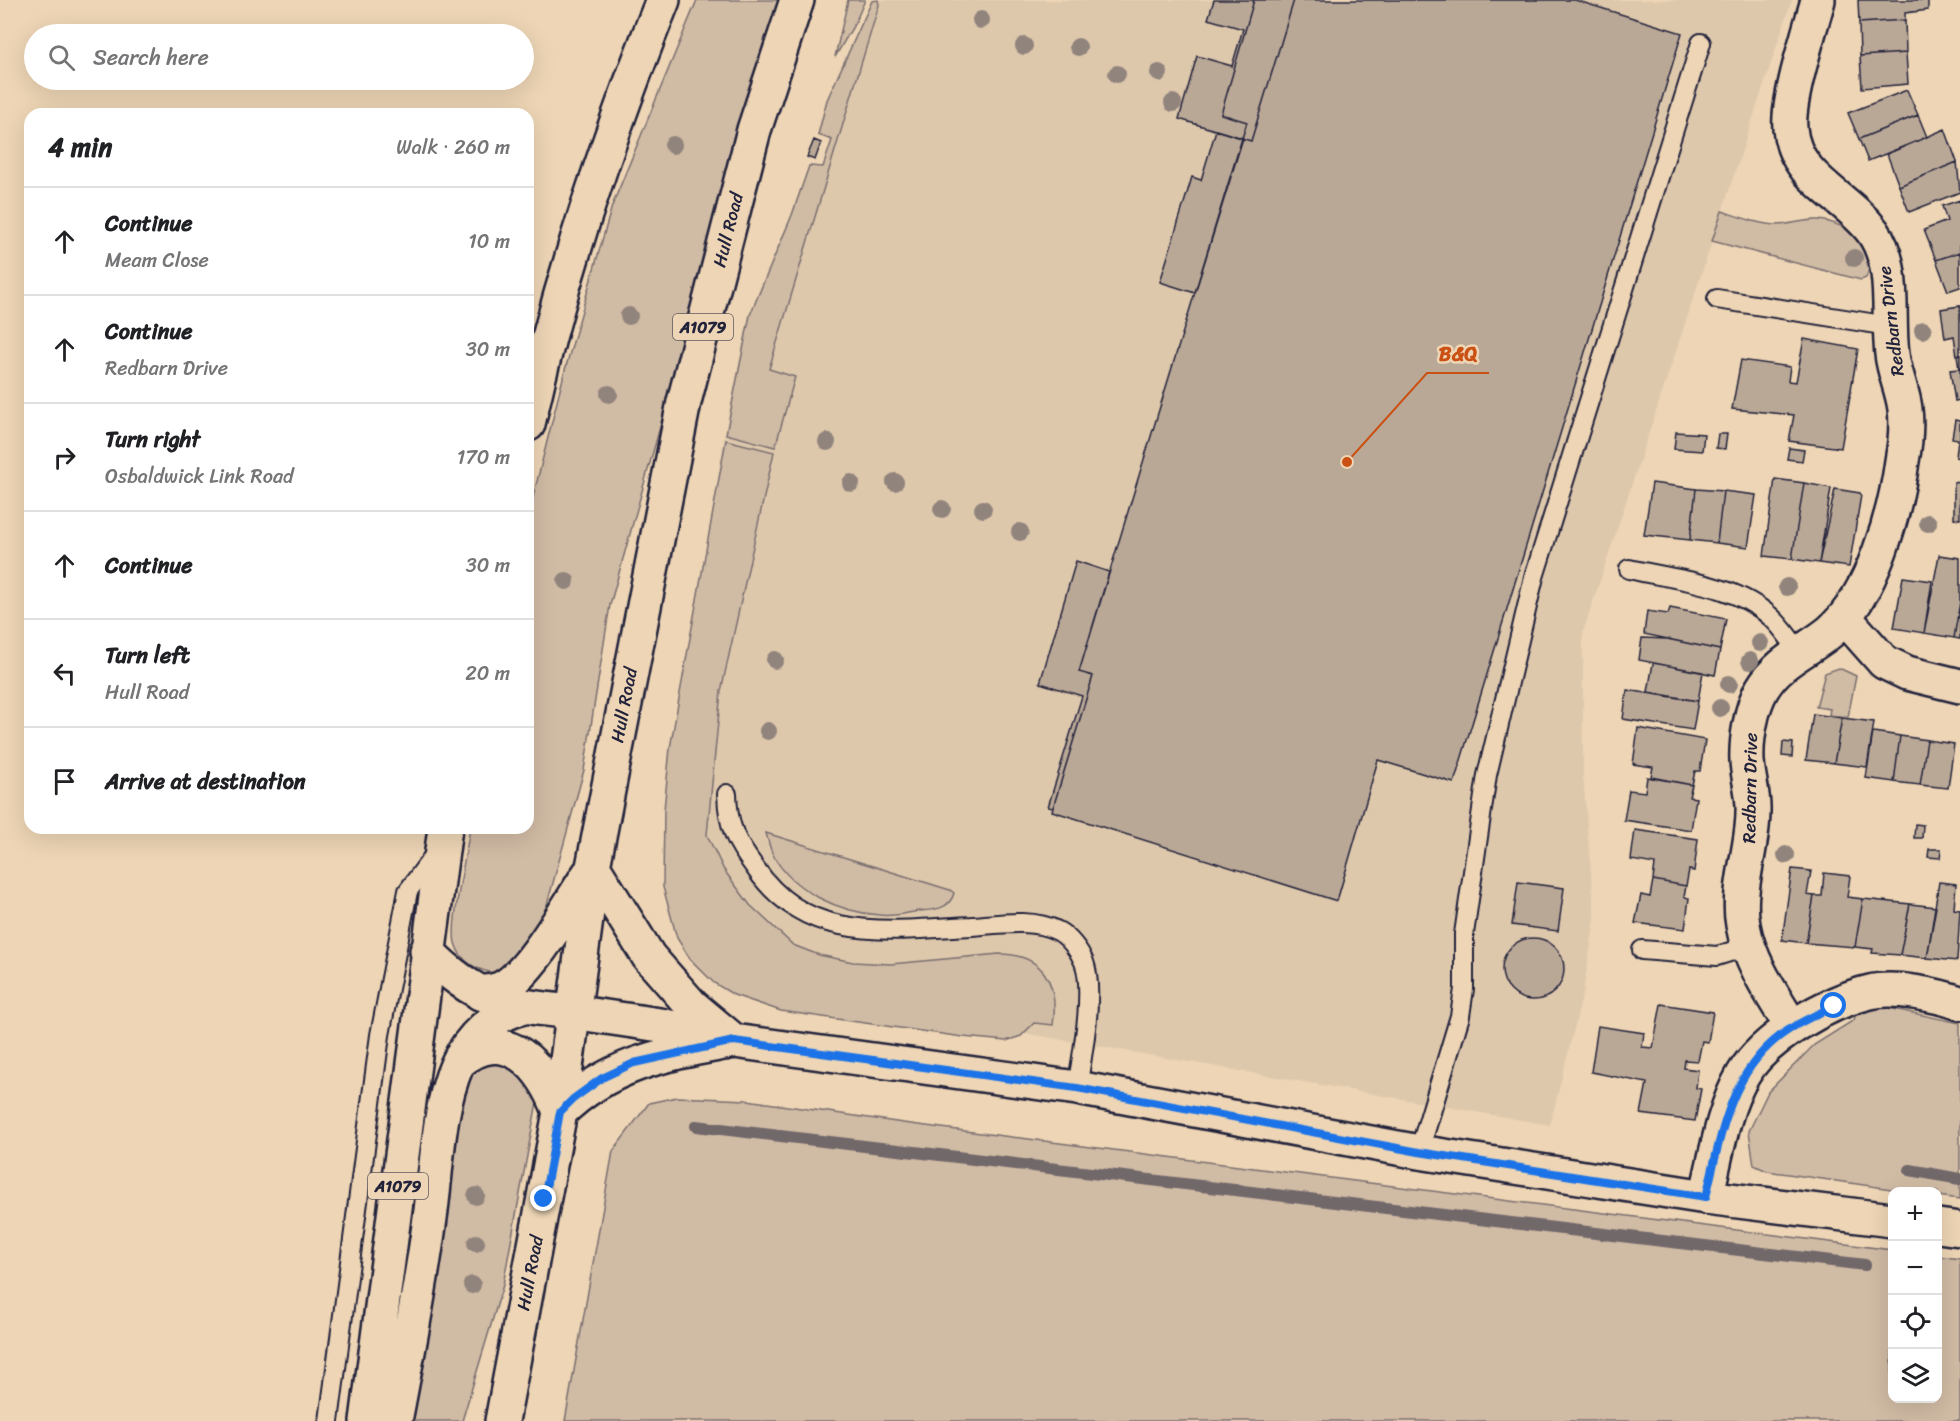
<!DOCTYPE html>
<html lang="en">
<head>
<meta charset="utf-8">
<style>
	:root { --surface:#fff; --page:#f2f2f2; --text:#202124; --muted:#757577; --line:#e0e0e0 }
	body { margin:0; font-family:Sriracha,sans-serif; background:var(--page); color:var(--text) }
	.controls { position:absolute; right:18px; bottom:18px; display:grid; overflow:hidden; border-radius:12px; box-shadow:0 6px 24px #0002 }
	.controls button { width:54px; height:54px; display:grid; place-items:center; padding:0; border:0; border-bottom:2px solid var(--line); background:var(--surface); color:var(--text); font:30px sans-serif }
	.stop { position:absolute; width:18px; height:18px; margin:-14px; border:4px solid #1a73e8; border-radius:50%; background:#fff }
	.stop.end { background:#1a73e8; border-color:#fff; box-shadow:0 2px 6px #0008 }
	.list { margin:0; padding:0; list-style:none }
	h2 { display:flex; justify-content:space-between; align-items:center; height:78px; margin:0; padding:0 24px; font-size:26px }
	h2 small { font-size:20px; font-weight:400; color:var(--muted) }
	.list li { display:grid; grid-template-columns:39px 1fr auto; gap:18px; align-items:center; box-sizing:border-box; height:108px; padding:0 24px; border-top:2px solid var(--line) }
	.list b { display:block; font-size:22px; white-space:nowrap }
	.list p { margin:0; font-size:20px; white-space:nowrap; color:var(--muted) }
	.list em { font-size:20px; font-style:normal; color:var(--muted) }
	.icon { flex:none; width:33px; height:33px; fill:none; stroke:currentColor; stroke-width:2; stroke-linecap:round; stroke-linejoin:round }
	.map { position:relative; flex:none; width:1960px; height:1421px; overflow:hidden }
	.search { position:absolute; background:var(--surface); box-shadow:0 6px 24px #0002; left:24px; top:24px; width:510px; height:66px; display:flex; align-items:center; gap:15px; box-sizing:border-box; padding:0 21px; border-radius:33px; color:var(--muted); font-size:22px }
	.panel { position:absolute; background:var(--surface); box-shadow:0 6px 24px #0002; left:24px; top:108px; width:510px; height:726px; border-radius:18px }
	.map>svg:first-child { display:block }
</style>
</head>
<body>
<div class="map">
<svg width="1960" height="1421" viewBox="0 0 1960 1421">
	<rect width="100%" height="100%" fill="#edd5b5"/>
	<filter id="ink" filterUnits="userSpaceOnUse"><feTurbulence type="fractalNoise" baseFrequency=".0167" numOctaves="2"/><feDisplacementMap in="SourceGraphic" scale="12" xChannelSelector="R" yChannelSelector="G"/><feConvolveMatrix kernelMatrix="1 2 1 2 8 2 1 2 1" color-interpolation-filters="sRGB"/></filter>
	<g filter="url(#ink)">
		<!-- built -->
		<path fill="#dec8ac" d="M 872,0 L 1792,0 L 1583,632 L 1583,775 L 1595,920 L 1583,993 L 1550,1125 L 749,985 L 665,814 L 725,432 L 749,314 L 791,215 L 809,165 L 823,167 L 832,140 L 817,134 L 826,100 Z"/>
		<!-- green -->
		<path fill="#d0bba4" stroke="#796e70" stroke-width="1.5" d="M 697,0 L 780,0 L 610,605 L 584,770 L 542,923 L 501,974 C 481,972 461,964 455,943 C 450,924 467,851 470,828 L 528,828 L 528,517 L 565,370 L 612,206 Z
			M 848,0 L 865,0 L 855,23 L 835,57 Z
			M 878,0 L 879,5 L 769,369 L 795,377 L 776,444 L 775,447 L 726,434 L 750,315 L 792,215 L 809,166 L 823,167 L 832,140 L 818,135 L 827,100 L 872,1 Z
			M 1722,211 C 1740,217 1758,224 1776,225 C 1790,225 1804,219 1818,220 C 1848,223 1880,246 1866,278 L 1861,280 L 1712,241 Z
			M 726,440 L 774,452 L 721,691 L 707,835 L 724,870 L 750,905 L 793,945 L 819,955 L 853,962 L 891,964 L 999,954 C 1043,954 1059,983 1053,1025 L 1034,1023 L 1021,1036 L 1006,1041 L 963,1037 L 781,1011 L 734,995 L 714,983 L 690,959 L 677,938 L 663,887 L 664,810 L 670,748 Z
			M 1839,668 L 1856,676 L 1848,717 L 1829,715 L 1830,709 L 1816,707 L 1825,673 Z
			M 766,833 L 950,890 L 954,893 C 950,909 935,910 920,911 C 907,913 892,917 879,915 C 840,912 793,892 773,855 C 770,849 768,840 766,833 Z
			M 1875,1005 L 1960,1023 L 1960,1199 L 1938,1196 L 1938,1192 L 1905,1191 L 1767,1171 L 1754,1165 L 1749,1131 L 1768,1092 L 1814,1045 L 1854,1020 L 1857,1010 Z
			M 488,1059 C 511,1067 531,1076 537,1102 L 503,1285 L 462,1421 L 408,1421 L 457,1080 Z
			M 677,1097 L 747,1100 L 903,1123 L 1892,1250 L 1892,1398 L 1938,1398 L 1938,1256 L 1960,1259 L 1960,1421 L 565,1421 L 613,1151 L 649,1103 Z"/>
		<g fill="none" stroke-linecap="round" stroke-linejoin="round">
			<!-- stream -->
			<path stroke="#71676a" stroke-width="12" d="M 696,1126 L 1865,1265
				M 1910,1170 L 1960,1179"/>
		</g>
		<!-- building -->
		<path fill="#baa897" stroke="#22223b" stroke-width="1.5" d="M 1214,0 L 1294,0 L 1251,141 L 1179,119 L 1197,56 L 1232,66 L 1243,29 L 1208,19 Z
			M 1254,0 L 1575,0 L 1682,33 L 1454,783 L 1378,760 L 1337,901 L 1052,811 L 1093,676 L 1079,672 L 1247,122 L 1221,114 Z
			M 1858,0 L 1928,0 L 1928,10 L 1905,13 L 1905,20 L 1859,23 Z
			M 1905,20 L 1906,53 L 1860,56 L 1859,23 Z
			M 1906,53 L 1908,84 L 1862,88 L 1860,56 Z
			M 1907,90 L 1918,115 L 1859,139 L 1848,113 Z
			M 1918,115 L 1927,137 L 1868,161 L 1859,139 Z
			M 1945,129 L 1957,162 L 1899,186 L 1887,154 Z
			M 1216,130 L 1243,138 L 1195,293 L 1160,282 L 1192,177 L 1201,180 Z
			M 814,140 L 821,143 L 815,160 L 807,157 Z
			M 1957,162 L 1960,192 L 1909,212 L 1899,186 Z
			M 1960,200 L 1960,252 L 1936,260 L 1924,230 L 1947,221 L 1942,206 Z
			M 1960,252 L 1960,287 L 1948,291 L 1936,260 Z
			M 1960,306 L 1960,355 L 1957,356 L 1954,336 L 1945,338 L 1941,309 Z
			M 1804,339 L 1858,349 L 1841,448 L 1789,441 L 1794,415 L 1732,409 L 1741,360 L 1790,367 L 1788,381 L 1796,382 Z
			M 1960,355 L 1960,400 L 1955,401 L 1950,370 L 1959,369 L 1957,356 Z
			M 1955,420 L 1960,421 L 1960,458 L 1956,457 L 1958,439 L 1952,438 Z
			M 1676,432 L 1704,434 L 1702,451 L 1674,449 Z
			M 1718,434 L 1727,434 L 1725,449 L 1716,448 Z
			M 1789,448 L 1804,450 L 1802,461 L 1787,459 Z
			M 1775,479 L 1804,483 L 1792,559 L 1764,556 Z
			M 1954,482 L 1960,483 L 1960,519 L 1954,518 Z
			M 1652,483 L 1696,489 L 1690,540 L 1644,535 Z
			M 1804,483 L 1831,488 L 1819,563 L 1792,559 Z
			M 1696,489 L 1723,491 L 1717,543 L 1690,540 Z
			M 1835,489 L 1860,493 L 1861,495 L 1849,567 L 1819,563 Z
			M 1723,491 L 1756,495 L 1748,547 L 1717,543 Z
			M 1939,555 L 1960,558 L 1960,602 L 1954,638 L 1924,633 Z
			M 1076,561 L 1109,572 L 1079,672 L 1093,676 L 1053,808 L 1048,807 L 1082,696 L 1040,683 Z
			M 1903,577 L 1932,581 L 1924,633 L 1894,628 Z
			M 1960,602 L 1960,639 L 1954,638 Z
			M 1670,608 L 1726,619 L 1720,650 L 1644,634 L 1647,611 L 1668,614 Z
			M 1642,638 L 1667,639 L 1720,650 L 1715,675 L 1639,660 Z
			M 1653,663 L 1703,672 L 1698,701 L 1648,692 Z
			M 1627,690 L 1698,701 L 1693,730 L 1623,719 Z
			M 1813,714 L 1842,718 L 1834,763 L 1806,760 Z
			M 1842,718 L 1874,722 L 1867,767 L 1834,763 Z
			M 1638,728 L 1705,740 L 1700,771 L 1695,771 L 1692,785 L 1651,777 L 1653,767 L 1633,764 Z
			M 1873,732 L 1900,736 L 1894,782 L 1866,778 Z
			M 1900,736 L 1927,740 L 1920,785 L 1894,782 Z
			M 1927,740 L 1954,744 L 1948,788 L 1920,785 Z
			M 1783,742 L 1793,743 L 1792,757 L 1782,756 Z
			M 1647,777 L 1692,785 L 1689,797 L 1696,798 L 1691,830 L 1624,820 L 1629,790 L 1645,792 Z
			M 1915,824 L 1923,825 L 1922,838 L 1914,838 Z
			M 1635,830 L 1698,839 L 1694,871 L 1689,870 L 1686,886 L 1653,880 L 1655,864 L 1631,860 Z
			M 1929,849 L 1941,849 L 1940,858 L 1928,857 Z
			M 1792,869 L 1811,871 L 1807,895 L 1814,896 L 1806,943 L 1782,940 Z
			M 1824,873 L 1850,876 L 1847,897 L 1863,899 L 1855,947 L 1806,943 L 1814,896 L 1822,896 Z
			M 1653,880 L 1686,886 L 1684,897 L 1689,898 L 1685,929 L 1635,923 L 1641,895 L 1650,897 Z
			M 1518,882 L 1564,888 L 1558,931 L 1512,925 Z
			M 1939,882 L 1956,884 L 1954,909 L 1960,910 L 1957,961 L 1927,958 Z
			M 1863,899 L 1910,904 L 1900,955 L 1872,953 L 1873,949 L 1855,947 Z
			M 1910,904 L 1936,907 L 1927,958 L 1900,955 Z
			M1502 969a31 31 0 1 1 62 0a31 31 0 1 1-62 0Z
			M 1661,1004 L 1713,1012 L 1708,1042 L 1702,1041 L 1698,1061 L 1685,1060 L 1684,1068 L 1698,1070 L 1696,1088 L 1701,1089 L 1695,1121 L 1641,1114 L 1647,1083 L 1591,1072 L 1598,1026 L 1644,1033 L 1642,1047 L 1653,1048 Z"/>
		<g fill="none" stroke-linecap="round" stroke-linejoin="round">
			<!-- service casing -->
			<g stroke="#22223b" stroke-width="22">
				<path id="service" d="M 1717,299 L 1889,326
					M 1629,569 C 1676,580 1735,583 1772,618 C 1783,628 1790,640 1799,651
					M 727,794 C 728,828 736,842 756,869 C 776,898 804,918 840,925 C 883,934 929,928 972,926 C 999,924 1033,918 1058,931 C 1069,937 1079,950 1084,962 C 1095,990 1082,1057 1077,1088
					M 1642,950 L 1717,956 L 1749,946
					M 1419,1152 L 1460,1016 L 1464,989 L 1464,934 L 1487,775 L 1534,577 L 1701,43
					M 329,1421 L 380,1035 L 408,891 L 436,853"/>
			</g>
			<!-- minor casing -->
			<g stroke="#22223b" stroke-width="38">
				<path id="minor" d="M 1845,618 L 1884,662 L 1907,673 L 1960,686
					M 1792,1027 C 1773,996 1749,961 1743,925 C 1736,888 1753,849 1753,812 C 1754,795 1748,778 1747,761 C 1746,740 1751,708 1762,689 C 1779,660 1807,651 1831,631 C 1872,595 1895,514 1902,461 C 1905,445 1907,425 1905,409 C 1903,391 1894,373 1892,354 C 1887,315 1897,266 1873,232 C 1846,195 1794,179 1790,128 C 1787,100 1810,30 1818,0
					M 1706,1197 C 1716,1158 1722,1111 1743,1075 C 1765,1037 1828,1002 1870,992 C 1894,986 1937,995 1960,1003"/>
			</g>
			<!-- tertiary casing -->
			<g stroke="#22223b" stroke-width="38">
				<path id="tertiary" d="M 572,1012 L 660,1025 L 734,1041 L 1077,1088 L 1419,1152 L 1706,1197 L 1892,1220
					M 1938,1226 L 1960,1229"/>
			</g>
			<!-- primary casing -->
			<g stroke="#22223b" stroke-width="38">
				<path id="primary" d="M 528,424 C 560,279 608,137 663,0
					M 593,867 L 649,957 L 692,1006 L 734,1041
					M 427,951 C 476,1001 504,1005 572,1012
					M 480,993 C 487,992 496,991 502,988 C 531,974 570,902 589,874
					M 459,1062 C 506,1022 544,1067 560,1112
					M 560,1112 C 611,1062 667,1054 734,1041
					M 367,1421 L 445,828
					M 395,1421 C 408,1353 421,1286 430,1218 C 437,1169 437,1111 457,1065 C 469,1038 495,1013 524,1007
					M 502,1421 L 560,1112 L 593,867 L 684,402 L 754,130 L 797,0"/>
			</g>
			<!-- service -->
			<use href="#service" stroke="#edd5b5" stroke-width="18"/>
			<!-- minor -->
			<use href="#minor" stroke="#edd5b5" stroke-width="33"/>
			<!-- tertiary -->
			<use href="#tertiary" stroke="#edd5b5" stroke-width="33"/>
			<!-- primary -->
			<use href="#primary" stroke="#edd5b5" stroke-width="33"/>
		</g>
		<!-- trees -->
		<g fill="#91847d">
			<circle cx="981" cy="20" r="9"/>
			<circle cx="1024" cy="46" r="9"/>
			<circle cx="1078" cy="47" r="9"/>
			<circle cx="1159" cy="73" r="9"/>
			<circle cx="1117" cy="74" r="9"/>
			<circle cx="1173" cy="103" r="9"/>
			<circle cx="673" cy="145" r="9"/>
			<circle cx="1854" cy="258" r="9"/>
			<circle cx="629" cy="316" r="9"/>
			<circle cx="1923" cy="330" r="9"/>
			<circle cx="609" cy="394" r="9"/>
			<circle cx="827" cy="442" r="9"/>
			<circle cx="895" cy="482" r="9"/>
			<circle cx="851" cy="483" r="9"/>
			<circle cx="942" cy="509" r="9"/>
			<circle cx="983" cy="509" r="9"/>
			<circle cx="1928" cy="523" r="9"/>
			<circle cx="1020" cy="532" r="9"/>
			<circle cx="566" cy="581" r="9"/>
			<circle cx="1787" cy="587" r="9"/>
			<circle cx="1760" cy="643" r="9"/>
			<circle cx="775" cy="660" r="9"/>
			<circle cx="1750" cy="661" r="9"/>
			<circle cx="1729" cy="684" r="9"/>
			<circle cx="1720" cy="708" r="9"/>
			<circle cx="768" cy="731" r="9"/>
			<circle cx="1786" cy="855" r="9"/>
			<circle cx="476" cy="1196" r="9"/>
			<circle cx="476" cy="1243" r="9"/>
			<circle cx="472" cy="1285" r="9"/>
		</g>
	</g>
	<g fill="none" stroke-linecap="round" stroke-linejoin="round" filter="url(#ink)">
		<!-- route -->
		<path stroke="#1a73e8" stroke-width="8" d="M 544,1199 L 560,1112 L 573,1099 L 602,1078 L 634,1063 L 734,1041 L 1077,1088 L 1419,1152 L 1706,1197 C 1722,1132 1730,1065 1793,1027 C 1806,1019 1820,1013 1834,1006"/>
	</g>
	<g text-anchor="middle" dominant-baseline="central" stroke-width="5" stroke-linejoin="round" paint-order="stroke">
		<!-- shield labels -->
		<g fill="#edd5b5" stroke="#5f5860" stroke-width="1.5">
			<rect x="673" y="314" width="60" height="26" rx="4.5"/>
			<rect x="368" y="1173" width="60" height="26" rx="4.5"/>
		</g>
		<g font-size="16" font-weight="bold" fill="#22223b">
			<text x="703" y="327">A1079</text>
			<text x="398" y="1186">A1079</text>
		</g>
		<!-- street labels -->
		<g font-size="18" fill="#22223b" stroke="#edd5b5">
			<text transform="translate(728 230) rotate(-76)">Hull Road</text>
			<text transform="translate(1891 321) rotate(-97)">Redbarn Drive</text>
			<text transform="translate(624 705) rotate(-79)">Hull Road</text>
			<text transform="translate(1750 788) rotate(-89)">Redbarn Drive</text>
			<text transform="translate(530 1273) rotate(-79)">Hull Road</text>
		</g>
	</g>
	<!-- callouts -->
	<path fill="none" stroke="#ca5113" stroke-width="2" d="M1347 462L1427 373H1489"/>
	<circle fill="#ca5113" stroke="#edd5b5" stroke-width="2" cx="1347" cy="462" r="6"/>
	<g font-size="20" text-anchor="middle" font-weight="bold" fill="#ca5113" stroke="#edd5b5" stroke-width="5" stroke-linejoin="round" paint-order="stroke">
		<text x="1458" y="361">B&amp;Q</text>
	</g>
</svg>
<div class="controls">
<button>+</button>
<button>−</button>
<button><svg class="icon" aria-label="locate" viewBox="0 0 24 24"><circle cx="12" cy="12" r="6"/><path d="M12 2v4M12 18v4M2 12h4M18 12h4"/></svg></button>
<button><svg class="icon" aria-label="layers" viewBox="0 0 24 24"><path d="M12 4l9 5-9 5-9-5zM3 14l9 5 9-5"/></svg></button>
</div>
<div class="stop" style="left:1834px;top:1006px"></div>
<div class="stop end" style="left:544px;top:1199px"></div>
<div class="search"><svg class="icon" aria-label="search" viewBox="0 0 24 24"><circle cx="10" cy="10" r="6"/><path d="M15 15l6 6"/></svg>Search here</div>
<section class="panel">
<h2>4 min<small>Walk · 260 m</small></h2>
<ul class="list">
<li><svg class="icon" aria-label="ahead" viewBox="0 0 24 24"><path d="M12 20V5M6 11l6-6 6 6"/></svg><div><b>Continue</b><p>Meam Close</p></div><em>10 m</em></li>
<li><svg class="icon" aria-label="ahead" viewBox="0 0 24 24"><path d="M12 20V5M6 11l6-6 6 6"/></svg><div><b>Continue</b><p>Redbarn Drive</p></div><em>30 m</em></li>
<li><svg class="icon" aria-label="right" viewBox="0 0 24 24"><path d="M7 20v-9h11M14 6l5 5-5 5"/></svg><div><b>Turn right</b><p>Osbaldwick Link Road</p></div><em>170 m</em></li>
<li><svg class="icon" aria-label="ahead" viewBox="0 0 24 24"><path d="M12 20V5M6 11l6-6 6 6"/></svg><div><b>Continue</b></div><em>30 m</em></li>
<li><svg class="icon" aria-label="left" viewBox="0 0 24 24"><path d="M17 20v-9H6M10 6l-5 5 5 5"/></svg><div><b>Turn left</b><p>Hull Road</p></div><em>20 m</em></li>
<li><svg class="icon" aria-label="arrive" viewBox="0 0 24 24"><path d="M6 21V4h12l-3 4 3 4H6"/></svg><div><b>Arrive at destination</b></div></li>
</ul>
</section>
</div>
</body>
</html>
